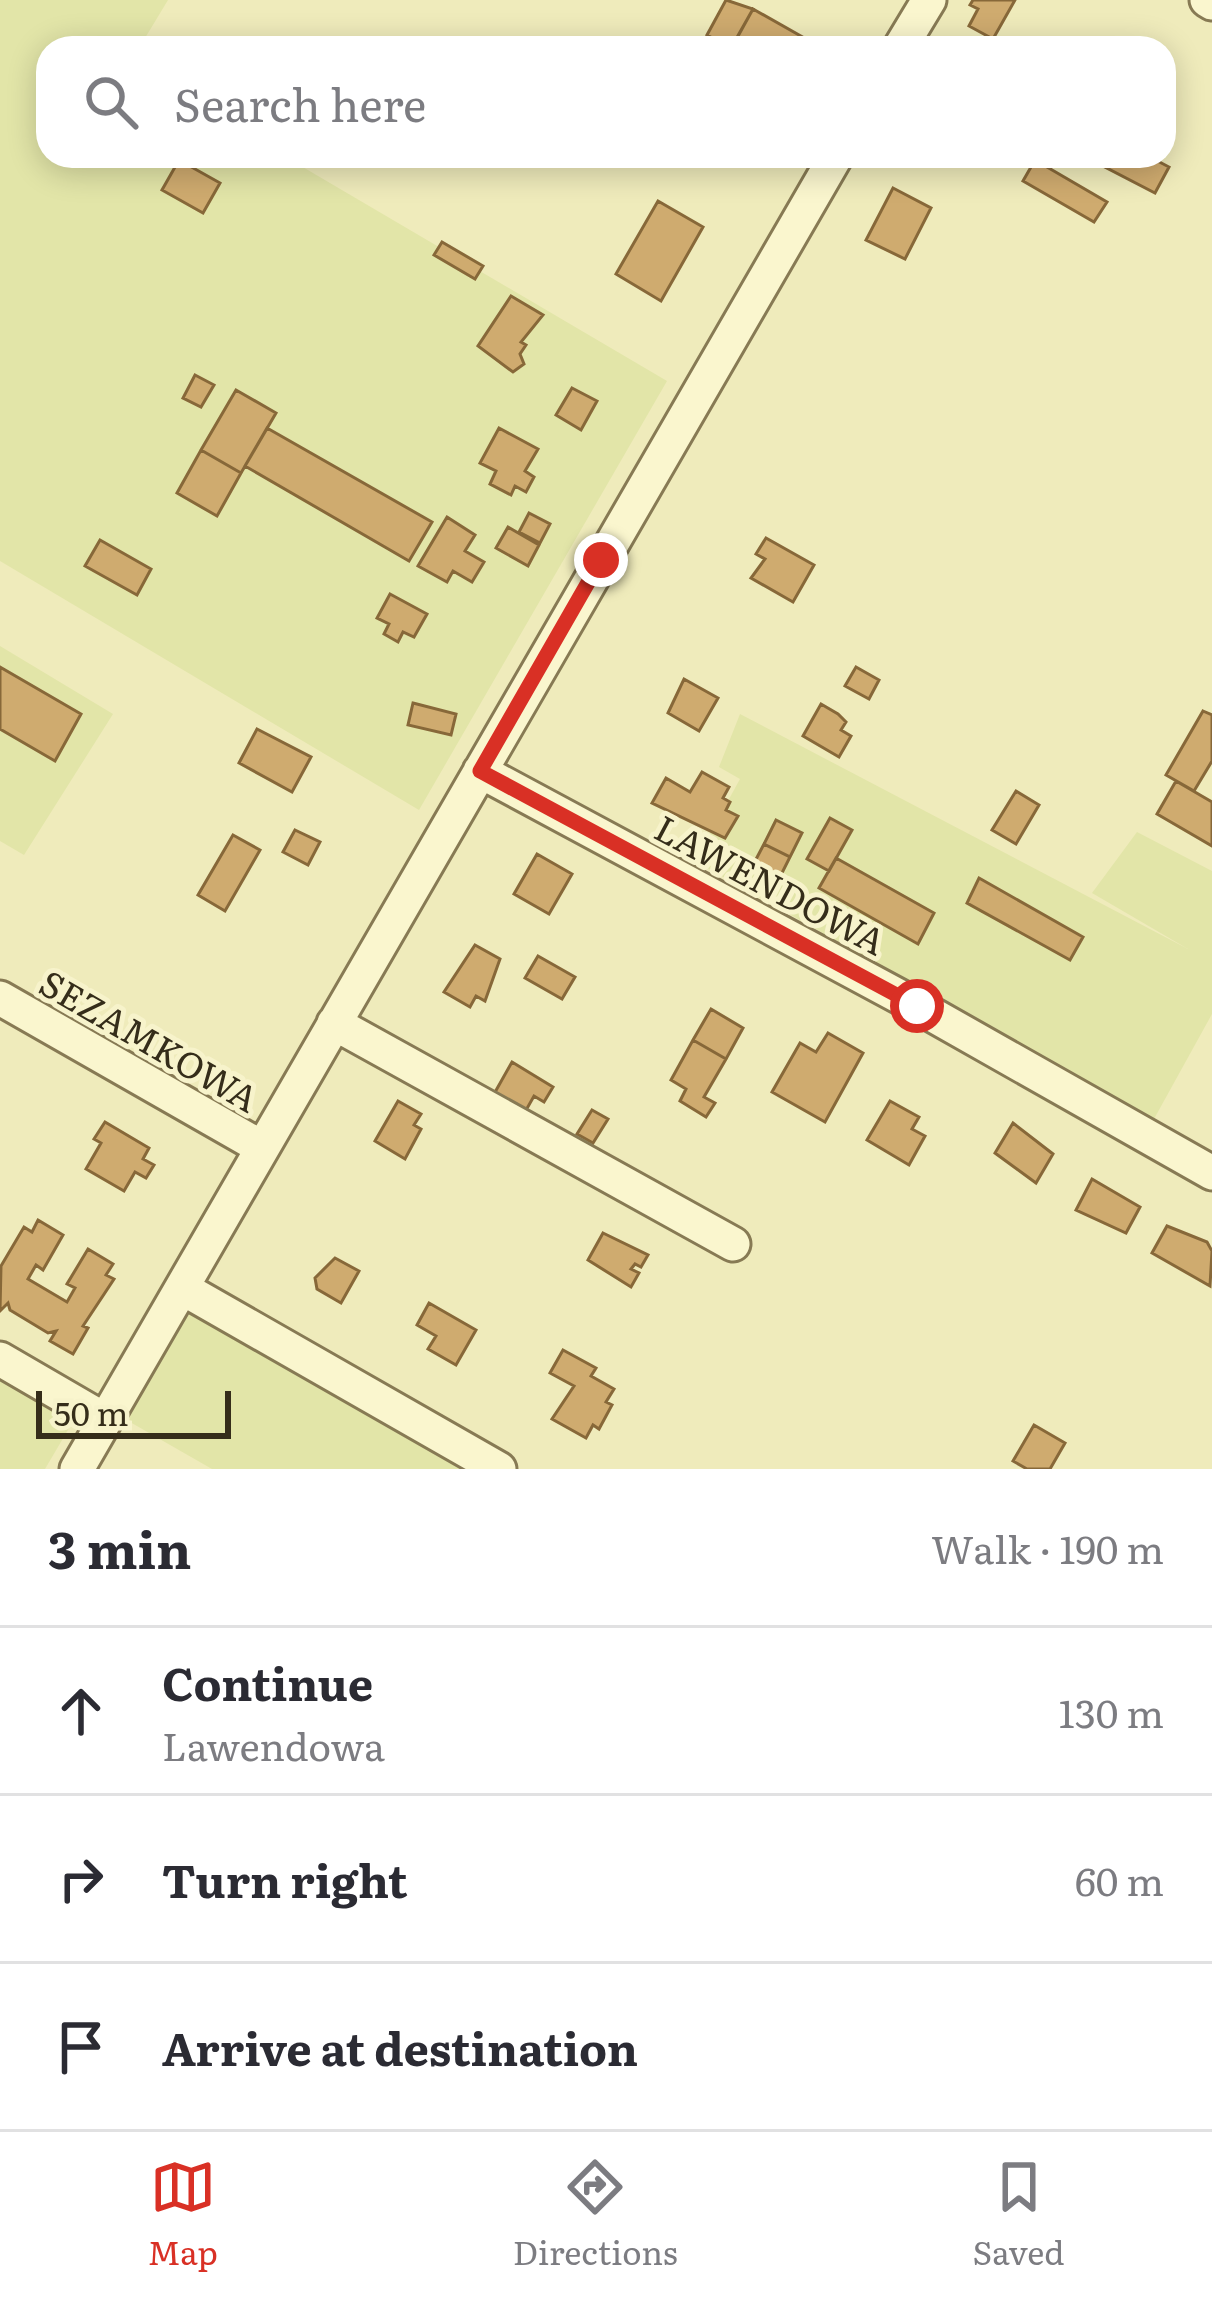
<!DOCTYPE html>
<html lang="en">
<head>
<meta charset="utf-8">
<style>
	:root { --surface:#fff; --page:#f2f2f3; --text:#2b2b33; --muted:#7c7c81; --line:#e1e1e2; --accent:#d93025 }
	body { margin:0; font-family:Literata,serif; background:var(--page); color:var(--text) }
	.scale { position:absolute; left:36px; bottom:30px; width:195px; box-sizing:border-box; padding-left:12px; border:6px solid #352d1a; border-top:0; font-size:33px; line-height:42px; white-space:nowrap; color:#352d1a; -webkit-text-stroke:9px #f7f3cb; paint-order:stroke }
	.stop { position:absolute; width:36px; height:36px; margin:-27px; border:9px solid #d93025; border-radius:50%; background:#fff }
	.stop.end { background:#d93025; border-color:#fff; box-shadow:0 3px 12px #0008 }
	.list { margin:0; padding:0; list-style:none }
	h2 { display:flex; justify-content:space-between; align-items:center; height:156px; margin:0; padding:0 48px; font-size:51px }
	h2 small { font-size:39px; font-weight:400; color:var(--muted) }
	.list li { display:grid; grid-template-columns:78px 1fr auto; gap:36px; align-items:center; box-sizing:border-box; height:168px; padding:0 48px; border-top:3px solid var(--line) }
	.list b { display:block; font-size:45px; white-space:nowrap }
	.list p { margin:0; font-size:39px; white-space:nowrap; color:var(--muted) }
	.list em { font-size:39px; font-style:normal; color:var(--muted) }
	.icon { flex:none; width:66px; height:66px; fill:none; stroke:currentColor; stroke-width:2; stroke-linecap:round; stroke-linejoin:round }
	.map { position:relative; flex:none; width:1212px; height:1469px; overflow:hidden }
	.search { position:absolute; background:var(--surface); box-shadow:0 6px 30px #0003; left:36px; right:36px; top:36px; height:132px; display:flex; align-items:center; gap:30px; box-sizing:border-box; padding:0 42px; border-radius:36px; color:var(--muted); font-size:45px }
	.sheet { height:660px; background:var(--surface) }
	nav { display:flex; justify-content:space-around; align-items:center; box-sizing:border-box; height:168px; border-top:3px solid var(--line); background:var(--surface); font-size:33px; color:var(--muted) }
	nav a { display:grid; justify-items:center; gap:6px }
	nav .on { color:var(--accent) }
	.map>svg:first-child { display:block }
</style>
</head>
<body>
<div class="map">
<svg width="1212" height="1469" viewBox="0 0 1212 1469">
	<rect width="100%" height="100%" fill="#efebbb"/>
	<!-- farmland -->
	<path fill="#e2e5a8" d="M 0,0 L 168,0 L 139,48 L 48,48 L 48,156 L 284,156 L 667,381 L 419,810 L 0,561 Z
		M 0,646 L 113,714 L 24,855 L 0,841 Z
		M 740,714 L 1188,949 L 1092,893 L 1137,832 L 1212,871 L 1212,1014 L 1154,1119 L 695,861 L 740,779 L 719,767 Z
		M 190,1305 L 478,1469 L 212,1469 L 123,1418 Z
		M 0,1374 L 75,1418 L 45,1469 L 0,1469 Z"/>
	<!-- building -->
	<path fill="#cfab6f" stroke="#876839" stroke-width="3" d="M 726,0 L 753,9 L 731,48 L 707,35 Z
		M 973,0 L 1015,0 L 993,39 L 969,26 L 978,9 L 970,5 Z
		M 753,9 L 822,48 L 732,47 Z
		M 1103,156 L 1148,156 L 1169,167 L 1155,193 L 1103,166 Z
		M 179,160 L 220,183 L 203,213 L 162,190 Z
		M 1035,160 L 1107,202 L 1094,222 L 1023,181 Z
		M 893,188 L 931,208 L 905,259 L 866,240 Z
		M 658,201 L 703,227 L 661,301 L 616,274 Z
		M 442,242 L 483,266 L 475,279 L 434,255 Z
		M 511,296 L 543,315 L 521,342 L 526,345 L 520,354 L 524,364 L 513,372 L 478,346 Z
		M 195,375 L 214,385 L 201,407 L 183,398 Z
		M 572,388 L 597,401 L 581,430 L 556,415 Z
		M 236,390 L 276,413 L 241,473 L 201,450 Z
		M 267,428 L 432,522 L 409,561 L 245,466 Z
		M 499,428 L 538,449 L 525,471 L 534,477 L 526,492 L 515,486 L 511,495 L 490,484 L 496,471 L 480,463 Z
		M 201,450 L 241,473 L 217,516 L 177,493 Z
		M 529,513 L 550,524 L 540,543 L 519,532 Z
		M 447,517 L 475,535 L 465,551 L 484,562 L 472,582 L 453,571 L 447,582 L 418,566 Z
		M 508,527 L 539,545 L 528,566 L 496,548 Z
		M 766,538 L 814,565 L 793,602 L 751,578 L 765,559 L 756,554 Z
		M 100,540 L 151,569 L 137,595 L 85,566 Z
		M 390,594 L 427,614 L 414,637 L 403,632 L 398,642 L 384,634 L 389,624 L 377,618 Z
		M 0,667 L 81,714 L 55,761 L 0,729 Z
		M 856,667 L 879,680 L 869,699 L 845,686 Z
		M 684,679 L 718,698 L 699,731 L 668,713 Z
		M 413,703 L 456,714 L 451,735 L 408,725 Z
		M 821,704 L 838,714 L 846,722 L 841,730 L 851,736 L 839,757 L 803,736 Z
		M 1203,711 L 1212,715 L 1212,761 L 1194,791 L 1166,775 Z
		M 257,729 L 311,757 L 292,792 L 239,763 Z
		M 702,772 L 729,787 L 723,798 L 730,802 L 726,810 L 738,816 L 725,838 L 652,803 L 666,778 L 690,792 Z
		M 1176,781 L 1212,802 L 1212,846 L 1157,814 Z
		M 1016,791 L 1039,805 L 1016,844 L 992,830 Z
		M 830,818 L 852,830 L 829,871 L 807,859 Z
		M 776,820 L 802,833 L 790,857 L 764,844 Z
		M 295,830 L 320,842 L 308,865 L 283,852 Z
		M 233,835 L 260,850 L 225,911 L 198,895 Z
		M 764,844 L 790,857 L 778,881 L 752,867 Z
		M 537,854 L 572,874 L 549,914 L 514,894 Z
		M 836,858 L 934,913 L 918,944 L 819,888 Z
		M 979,878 L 1083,937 L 1070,960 L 967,903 Z
		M 475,945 L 500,959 L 485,1001 L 476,996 L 470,1007 L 444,992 Z
		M 538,956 L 575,977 L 562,999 L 525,978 Z
		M 711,1009 L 743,1028 L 726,1059 L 693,1040 Z
		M 828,1033 L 863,1053 L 825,1122 L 772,1092 L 800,1043 L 816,1052 Z
		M 693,1040 L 726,1059 L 704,1097 L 715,1103 L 706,1117 L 680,1101 L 686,1089 L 671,1080 Z
		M 512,1062 L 553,1087 L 544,1102 L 534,1096 L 525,1112 L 494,1094 Z
		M 398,1101 L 421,1114 L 414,1125 L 421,1129 L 405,1159 L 375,1141 Z
		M 890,1101 L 919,1117 L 912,1129 L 925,1136 L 909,1165 L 867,1140 Z
		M 592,1110 L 608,1119 L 593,1143 L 577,1134 Z
		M 105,1122 L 149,1148 L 143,1159 L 154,1165 L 146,1178 L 135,1172 L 124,1191 L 86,1169 L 101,1143 L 94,1139 Z
		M 1013,1123 L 1053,1154 L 1036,1183 L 995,1153 Z
		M 1092,1179 L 1140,1207 L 1126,1233 L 1076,1210 Z
		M 38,1220 L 63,1235 L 43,1270 L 36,1265 L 28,1279 L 67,1302 L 75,1288 L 67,1284 L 88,1249 L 113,1264 L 106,1275 L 114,1279 L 83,1326 L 88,1328 L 73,1354 L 50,1341 L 56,1331 L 48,1333 L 10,1310 L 8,1303 L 0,1311 L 1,1266 L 24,1227 L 32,1232 Z
		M 1167,1226 L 1207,1242 L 1212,1251 L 1210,1286 L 1152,1253 Z
		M 603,1233 L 648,1255 L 641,1267 L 635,1264 L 631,1269 L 639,1273 L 631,1287 L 588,1260 Z
		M 335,1258 L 359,1271 L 341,1303 L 317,1289 L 315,1278 Z
		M 429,1303 L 476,1330 L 456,1365 L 428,1349 L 436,1336 L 417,1325 Z
		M 563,1350 L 596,1368 L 591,1376 L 614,1389 L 606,1402 L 612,1405 L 599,1429 L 593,1425 L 586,1438 L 552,1419 L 574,1386 L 550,1373 Z
		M 1034,1425 L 1065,1443 L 1050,1469 L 1027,1469 L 1013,1461 Z"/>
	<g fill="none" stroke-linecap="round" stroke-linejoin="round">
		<!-- minor casing -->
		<g stroke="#877a54" stroke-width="39">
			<path id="minor" d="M 1207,0 L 1212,3
				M 900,48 L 929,0
				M 480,771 L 917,1006 L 1212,1173
				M 0,998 L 261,1147
				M 334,1023 L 733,1244
				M 182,1288 L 499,1469
				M 0,1359 L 105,1420
				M 77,1469 L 836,156"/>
		</g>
		<!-- minor -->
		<use href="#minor" stroke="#faf6ce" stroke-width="33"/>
	</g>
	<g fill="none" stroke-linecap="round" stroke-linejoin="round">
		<!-- route -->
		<path stroke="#d93025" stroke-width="15" d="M 601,560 L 480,771 L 917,1006"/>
	</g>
	<g text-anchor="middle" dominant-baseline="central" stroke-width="10" stroke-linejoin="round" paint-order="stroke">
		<!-- street labels -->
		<g font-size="36" fill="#352d1a" stroke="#f7f3cb">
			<text transform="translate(771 883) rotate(28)">LAWENDOWA</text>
			<text transform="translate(150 1039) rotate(30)">SEZAMKOWA</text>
		</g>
	</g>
</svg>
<div class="scale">50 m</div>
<div class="stop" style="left:917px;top:1006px"></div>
<div class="stop end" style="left:601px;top:560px"></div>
<div class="search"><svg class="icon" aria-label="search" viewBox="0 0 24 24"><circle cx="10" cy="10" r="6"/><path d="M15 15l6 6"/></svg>Search here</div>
</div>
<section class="sheet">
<h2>3 min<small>Walk · 190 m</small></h2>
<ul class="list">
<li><svg class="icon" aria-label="ahead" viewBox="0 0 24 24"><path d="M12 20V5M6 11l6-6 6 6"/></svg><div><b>Continue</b><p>Lawendowa</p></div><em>130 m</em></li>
<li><svg class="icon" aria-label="right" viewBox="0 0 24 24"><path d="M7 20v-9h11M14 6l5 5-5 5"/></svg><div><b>Turn right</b></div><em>60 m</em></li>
<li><svg class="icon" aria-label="arrive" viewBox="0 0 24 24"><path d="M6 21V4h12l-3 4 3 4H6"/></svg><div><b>Arrive at destination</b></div></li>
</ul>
</section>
<nav>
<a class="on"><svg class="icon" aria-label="map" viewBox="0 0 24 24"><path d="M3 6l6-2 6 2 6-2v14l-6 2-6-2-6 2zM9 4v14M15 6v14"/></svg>Map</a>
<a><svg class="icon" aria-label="directions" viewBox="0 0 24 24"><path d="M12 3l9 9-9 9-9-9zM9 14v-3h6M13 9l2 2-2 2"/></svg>Directions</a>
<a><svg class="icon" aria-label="saved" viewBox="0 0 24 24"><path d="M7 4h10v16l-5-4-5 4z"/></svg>Saved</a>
</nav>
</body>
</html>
